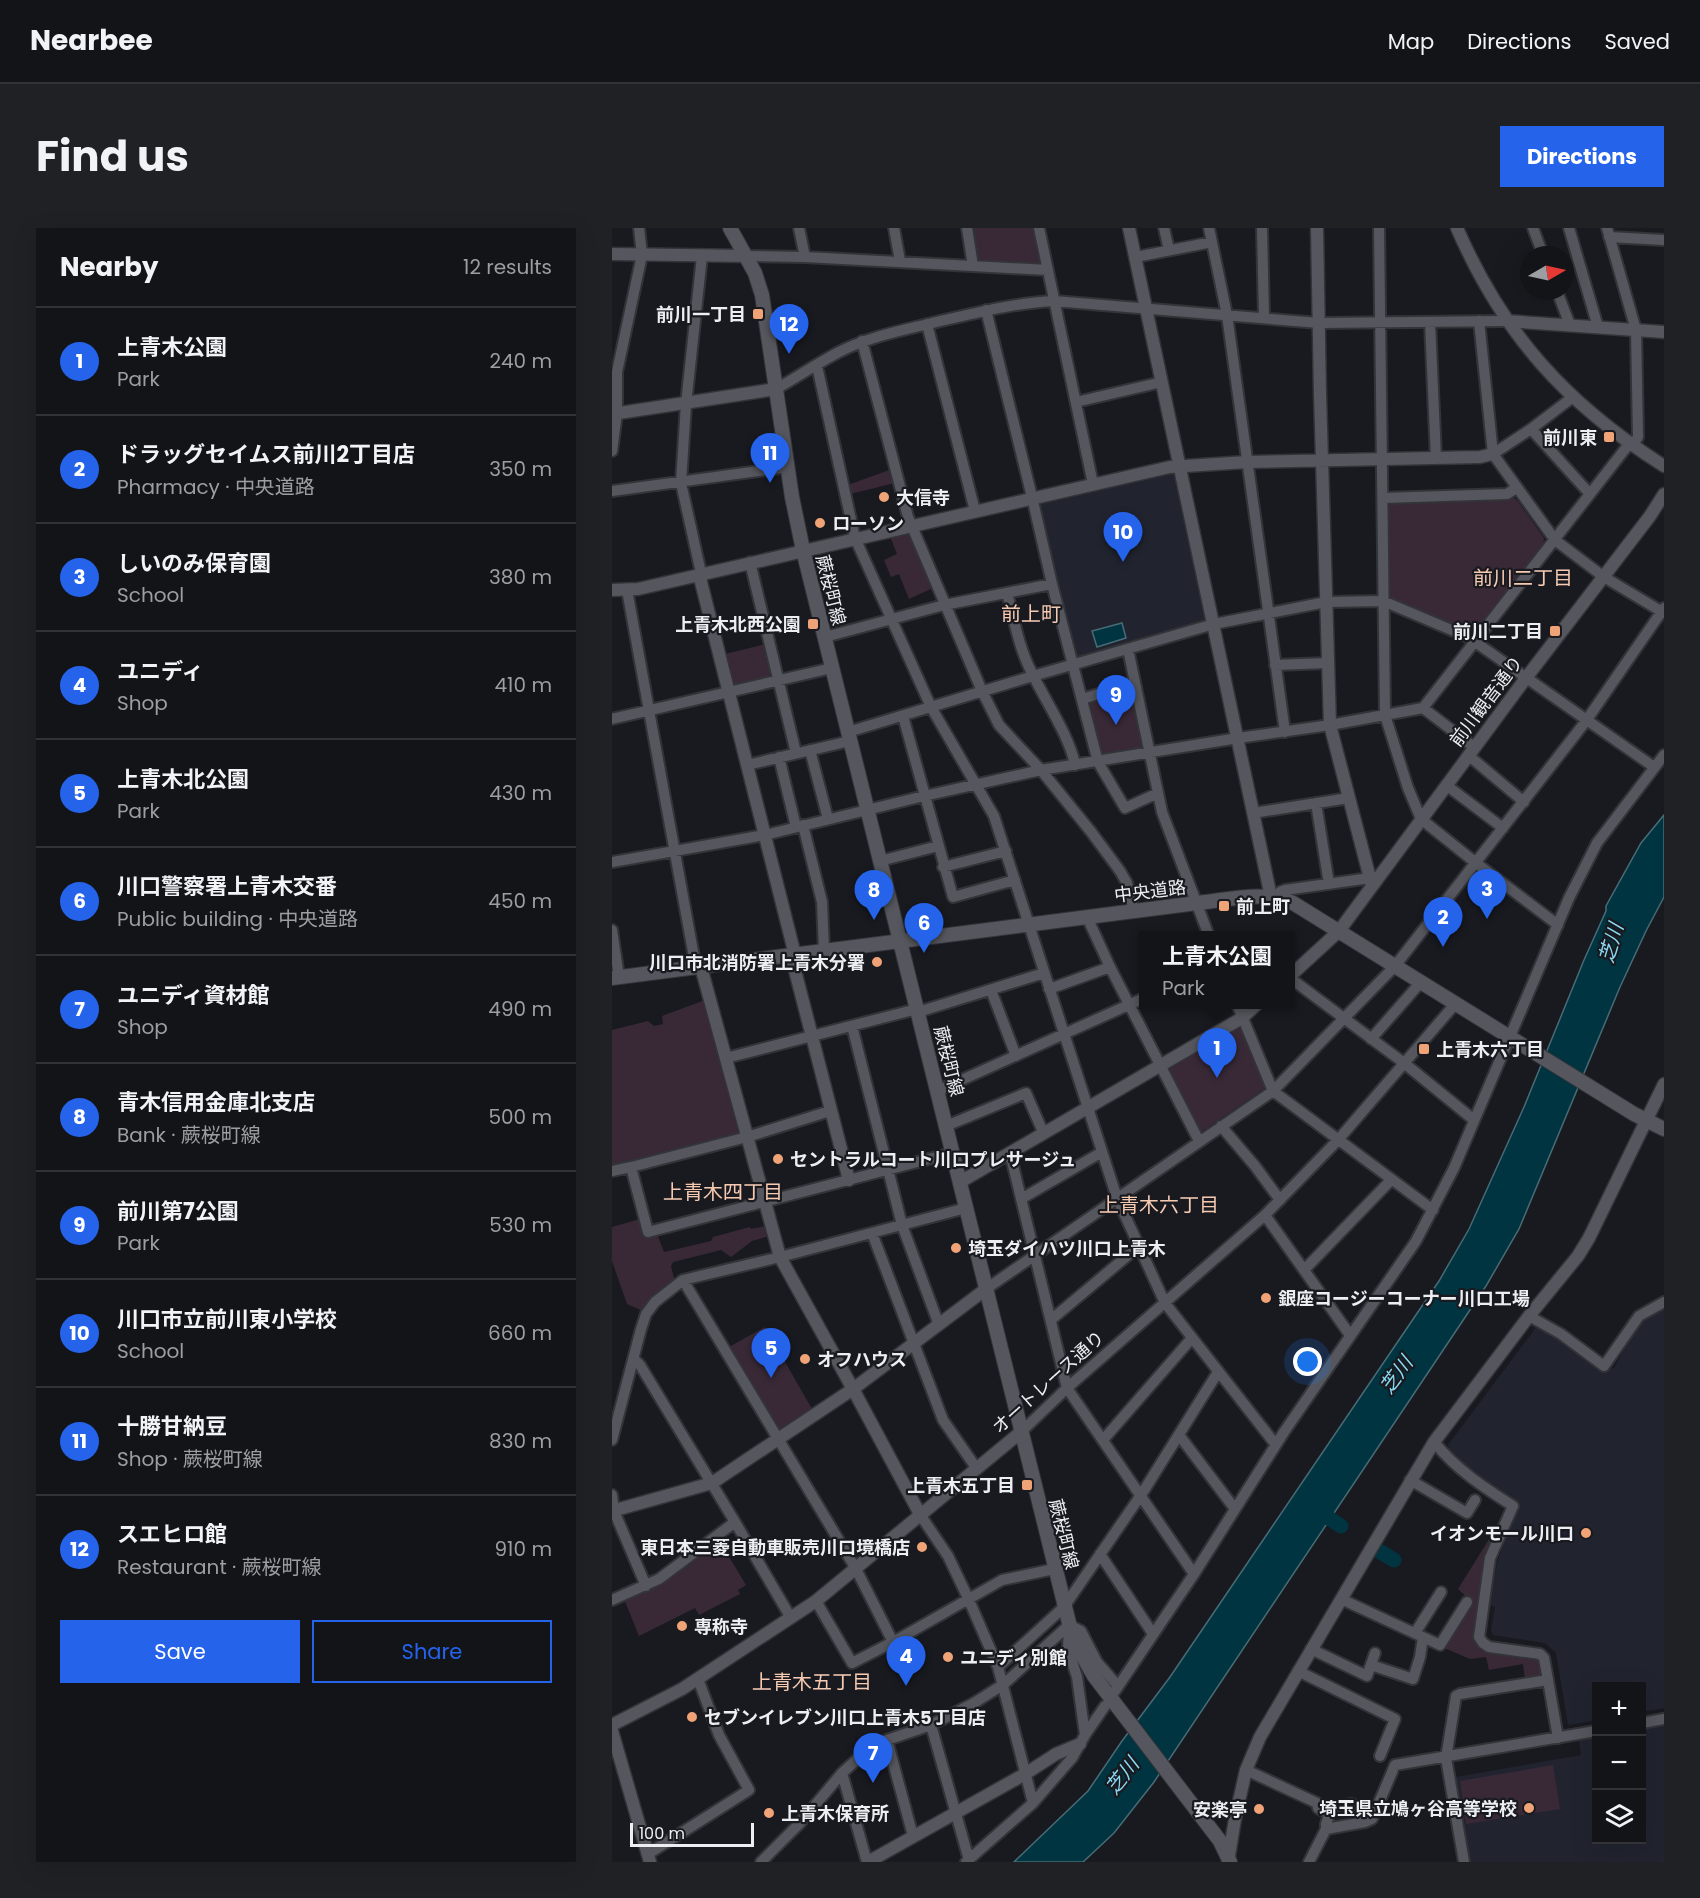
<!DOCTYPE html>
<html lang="en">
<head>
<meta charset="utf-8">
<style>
	:root { --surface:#131418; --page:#202125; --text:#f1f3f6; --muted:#9d9ea2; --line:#323337; --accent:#2563eb }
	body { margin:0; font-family:Poppins,"Noto Sans JP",sans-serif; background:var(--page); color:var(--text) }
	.controls { position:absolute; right:18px; bottom:18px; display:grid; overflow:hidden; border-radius:0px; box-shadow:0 6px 24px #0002 }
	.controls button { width:54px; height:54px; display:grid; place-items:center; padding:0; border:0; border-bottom:2px solid var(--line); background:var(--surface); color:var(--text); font:30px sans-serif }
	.compass { position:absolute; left:908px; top:18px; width:54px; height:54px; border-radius:50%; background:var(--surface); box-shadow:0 6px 24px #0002; rotate:81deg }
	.scale { position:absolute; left:18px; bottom:15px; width:124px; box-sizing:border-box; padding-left:6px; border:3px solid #edeef2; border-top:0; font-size:16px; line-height:21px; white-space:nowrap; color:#edeef2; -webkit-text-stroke:4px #191a20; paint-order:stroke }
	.you { position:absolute; left:696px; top:1134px; width:21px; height:21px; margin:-15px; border:4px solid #fff; border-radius:50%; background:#1a73e8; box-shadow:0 0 0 9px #1a73e833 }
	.badge { display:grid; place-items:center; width:39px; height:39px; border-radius:50%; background:var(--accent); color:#fff; font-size:20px; font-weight:700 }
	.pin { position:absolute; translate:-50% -50px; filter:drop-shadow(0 2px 3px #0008) }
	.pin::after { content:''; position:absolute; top:32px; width:21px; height:18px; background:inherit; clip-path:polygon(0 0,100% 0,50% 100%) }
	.popup { position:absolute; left:527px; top:703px; width:156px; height:78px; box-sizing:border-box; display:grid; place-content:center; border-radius:0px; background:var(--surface); filter:drop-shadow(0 2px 4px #0005); font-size:20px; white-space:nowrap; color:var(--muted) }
	.popup b { font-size:22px; color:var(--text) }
	.popup::after { content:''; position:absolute; left:50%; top:100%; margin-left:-12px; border:12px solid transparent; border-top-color:var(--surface) }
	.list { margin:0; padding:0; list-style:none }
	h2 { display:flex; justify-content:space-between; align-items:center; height:78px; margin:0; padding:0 24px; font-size:26px }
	h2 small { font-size:20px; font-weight:400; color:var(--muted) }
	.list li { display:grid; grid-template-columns:39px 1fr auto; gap:18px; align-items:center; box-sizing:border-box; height:108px; padding:0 24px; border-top:2px solid var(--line) }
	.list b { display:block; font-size:22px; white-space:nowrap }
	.list p { margin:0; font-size:20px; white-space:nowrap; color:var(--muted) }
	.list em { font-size:20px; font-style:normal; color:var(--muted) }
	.actions { display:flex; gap:12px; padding:18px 24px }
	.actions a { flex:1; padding:14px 0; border:2px solid var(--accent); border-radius:0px; text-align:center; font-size:21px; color:var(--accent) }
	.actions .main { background:var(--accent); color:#fff }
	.icon { flex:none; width:33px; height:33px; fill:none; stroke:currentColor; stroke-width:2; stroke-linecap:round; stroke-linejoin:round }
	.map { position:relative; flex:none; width:1052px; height:1634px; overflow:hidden; border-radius:0px }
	header { display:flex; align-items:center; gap:36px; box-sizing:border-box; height:84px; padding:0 30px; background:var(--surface); border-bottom:2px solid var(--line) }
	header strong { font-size:28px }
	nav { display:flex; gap:33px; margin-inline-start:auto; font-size:21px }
	.intro { display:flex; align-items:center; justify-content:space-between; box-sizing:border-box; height:144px; padding:0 36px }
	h1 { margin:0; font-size:42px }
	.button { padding:15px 27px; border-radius:0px; background:var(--accent); color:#fff; font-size:21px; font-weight:700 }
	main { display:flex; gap:36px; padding:0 36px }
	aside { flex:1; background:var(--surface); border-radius:0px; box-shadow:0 6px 24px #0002 }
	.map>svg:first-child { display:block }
</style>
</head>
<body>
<header>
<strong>Nearbee</strong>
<nav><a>Map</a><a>Directions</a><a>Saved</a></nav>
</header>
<div class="intro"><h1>Find us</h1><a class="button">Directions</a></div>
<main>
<aside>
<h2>Nearby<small>12 results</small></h2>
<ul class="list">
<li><span class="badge">1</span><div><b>上青木公園</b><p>Park</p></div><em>240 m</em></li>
<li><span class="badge">2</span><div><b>ドラッグセイムス前川2丁目店</b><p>Pharmacy · 中央道路</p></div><em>350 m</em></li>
<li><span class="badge">3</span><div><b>しいのみ保育園</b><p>School</p></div><em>380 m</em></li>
<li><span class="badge">4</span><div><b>ユニディ</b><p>Shop</p></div><em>410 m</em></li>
<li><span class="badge">5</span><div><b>上青木北公園</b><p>Park</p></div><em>430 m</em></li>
<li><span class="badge">6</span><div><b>川口警察署上青木交番</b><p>Public building · 中央道路</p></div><em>450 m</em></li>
<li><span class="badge">7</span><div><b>ユニディ資材館</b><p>Shop</p></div><em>490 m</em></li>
<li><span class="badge">8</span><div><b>青木信用金庫北支店</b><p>Bank · 蕨桜町線</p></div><em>500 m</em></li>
<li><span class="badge">9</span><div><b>前川第7公園</b><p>Park</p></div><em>530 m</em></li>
<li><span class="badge">10</span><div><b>川口市立前川東小学校</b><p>School</p></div><em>660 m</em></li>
<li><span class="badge">11</span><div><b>十勝甘納豆</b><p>Shop · 蕨桜町線</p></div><em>830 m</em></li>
<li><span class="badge">12</span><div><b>スエヒロ館</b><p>Restaurant · 蕨桜町線</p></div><em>910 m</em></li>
</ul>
<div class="actions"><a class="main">Save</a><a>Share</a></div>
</aside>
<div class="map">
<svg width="1052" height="1634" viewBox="0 0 1052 1634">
	<rect width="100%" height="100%" fill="#191a20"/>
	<!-- built -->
	<path fill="#21242f" d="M 560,243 L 564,246 L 594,390 L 591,394 L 467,430 L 462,427 L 425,278 L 427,273 Z
		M 1050,1082 L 1052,1082 L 1052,1480 L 1030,1484 L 1030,1458 L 984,1458 L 984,1492 L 958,1497 L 956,1496 L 944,1425 L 933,1415 L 881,1407 L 879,1402 L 883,1379 L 878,1377 L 885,1335 L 907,1275 L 848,1234 L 838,1224 L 836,1217 L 925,1098 L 932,1100 L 988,1143 L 1002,1140 L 1019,1109 L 1027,1098 L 1034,1091 Z
		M 1052,1497 L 1052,1634 L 858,1634 L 844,1549 L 969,1527 L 967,1511 L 984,1508 L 984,1612 L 1030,1612 L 1030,1501 Z"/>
	<!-- green -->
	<path fill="#392937" d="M 360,0 L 422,0 L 430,34 L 426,38 L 369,35 L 364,31 Z
		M 280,241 L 283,255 L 238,266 L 236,257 Z
		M 900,269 L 905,272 L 932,310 L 931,318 L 864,405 L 858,405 L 779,371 L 776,367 L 775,279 L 779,274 Z
		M 293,303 L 298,307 L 321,360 L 297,371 L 287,346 L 279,349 L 272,332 L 285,326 L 278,308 Z
		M 154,416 L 161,444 L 158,450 L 125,457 L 120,455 L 113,426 Z
		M 519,458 L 532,522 L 490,529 L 487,525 L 475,472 Z
		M 93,772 L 128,901 L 125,907 L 0,940 L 0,802 L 36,793 L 42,798 L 51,796 L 50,788 Z
		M 626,798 L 631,802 L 654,856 L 653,860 L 589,904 L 585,901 L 556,843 L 557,838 Z
		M 28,991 L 45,1006 L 52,1024 L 99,1013 L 101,1009 L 138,999 L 139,1001 L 154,998 L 157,1008 L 140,1013 L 119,1029 L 109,1022 L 61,1034 L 59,1038 L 63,1054 C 49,1059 40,1071 31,1083 L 15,1076 L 0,1033 L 0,999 Z
		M 153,1099 L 200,1181 L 168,1201 L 164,1201 L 117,1119 Z
		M 879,1308 L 882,1310 L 862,1409 L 924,1430 C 931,1436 932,1441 927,1449 L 913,1451 L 911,1436 L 877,1442 L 874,1429 L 858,1431 L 830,1419 L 861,1375 L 846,1361 Z
		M 107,1312 L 134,1357 L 126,1362 L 128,1366 L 87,1387 L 83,1380 L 27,1408 L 12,1371 Z
		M 941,1537 L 948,1581 L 854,1596 L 848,1553 Z"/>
	<!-- water -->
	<path fill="#003441" stroke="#476c76" stroke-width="1.5" d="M 510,395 L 514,410 L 485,419 L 480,403 Z
		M 1052,587 L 1052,669 L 1034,703 L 1008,759 L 907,1001 L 874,1058 L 542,1554 L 502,1605 L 471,1634 L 402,1634 L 476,1563 L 510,1513 L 558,1449 L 827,1053 L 857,1001 L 912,879 L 972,732 L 994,683 L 994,678 L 1029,615 Z"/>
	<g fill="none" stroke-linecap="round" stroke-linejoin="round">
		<!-- river -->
		<path stroke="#003441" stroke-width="15" d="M 703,1281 L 729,1298
			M 767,1323 L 782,1332"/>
		<!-- minor casing -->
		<g stroke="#333438" stroke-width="14">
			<path id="minor" d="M 187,0 L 193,29
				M 282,0 L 288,33
				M 355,0 L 361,38
				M 427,0 L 481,256
				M 552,0 L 557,22
				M 597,0 L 615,87 L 673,504
				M 650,0 L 652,90
				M 767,0 L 773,487 L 796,560 L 809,591 L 864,635 L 946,697
				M 921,0 L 931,27
				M 957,0 L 986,99
				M 995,0 L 1024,102 L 1026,209 L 1020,218
				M 997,9 L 1052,12
				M 135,28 L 193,29 L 436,42
				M 524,29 L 600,14
				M 945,63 L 958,97
				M 374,82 L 420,269 L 440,356 L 486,534 L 513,580 L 546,565
				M 867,93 L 881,226 L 943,312 L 992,349 L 1052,385
				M 818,94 L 824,230
				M 315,96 L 363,283
				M 250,113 L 296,289 L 370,463 L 387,497 L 429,542 L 480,605 L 508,643 L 515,655 L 522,683
				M 205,138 L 243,310 L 319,479 L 382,588 L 505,970 L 553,1075 L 664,1217
				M 164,161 C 185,149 206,135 227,124 C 256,109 288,103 320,95 C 360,86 400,75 442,73 L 707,95 L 895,93
				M 464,174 L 550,154
				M 919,201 L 978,266
				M 0,223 L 5,185 L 5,144 L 30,27 L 27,0
				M 881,226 L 919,201 L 961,169
				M 0,263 L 176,239
				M 771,270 L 895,266 L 904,260
				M 138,334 L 184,525
				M 89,345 L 69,255 L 74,176 L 90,28
				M 15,362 L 84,740
				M 395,365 C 402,391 407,421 420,445 C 433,472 458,509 463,537
				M 213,409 L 332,377 L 440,356
				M 516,421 L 550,584 L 597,708
				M 663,437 L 716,435
				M 470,471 L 523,455
				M 811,480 L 1017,216
				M 291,488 L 341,669 L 403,652
				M 0,491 L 220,440
				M 236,504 L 421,448 L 602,396 L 714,374 L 771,373 L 856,409 L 1042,539
				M 198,522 L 216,591
				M 856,527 L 912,574
				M 167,529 L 184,599
				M 135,537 L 238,513
				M 834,557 L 891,600
				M 704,575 L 717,656
				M 641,585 L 737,570
				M 191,597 L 210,674 L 212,722
				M 268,633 L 326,618
				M 0,634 L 153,607 L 312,568 L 429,542 L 626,510 L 718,497 L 811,480 L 862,519
				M 331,639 L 394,623
				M 666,670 L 668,664 L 673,662 L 758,650
				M 475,689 L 498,739 L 587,913
				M 0,702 L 7,749
				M 678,750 L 792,835 L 862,892
				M 437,761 L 498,739
				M 379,762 L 404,828
				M 625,776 L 661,863 L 821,982
				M 306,784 L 432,745
				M 240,798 L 290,997 L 327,1097
				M 759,811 L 809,754
				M 114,830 L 305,781
				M 325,863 L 532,770
				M 218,883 L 135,909 L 19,939 L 36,1004 L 340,925
				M 334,898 L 414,865 L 431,904
				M 609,898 L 643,938 L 668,972
				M 398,925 L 455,1160 L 582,1346
				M 0,943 L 19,939
				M 409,971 L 490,924
				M 653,987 L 738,1107
				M 260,1005 L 331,1192 L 365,1241
				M 692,1042 L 779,952
				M 71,1052 L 244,1341 L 281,1414
				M 374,1061 L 661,863 L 783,738 L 974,493 L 1052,380
				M 917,1088 L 949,1106 L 992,1138 L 1027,1088 L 1052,1074
				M 440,1091 L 527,1018
				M 409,1204 L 455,1160 L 653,987 L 726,912 L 844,775
				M 567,1207 L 623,1281
				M 0,1212 L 29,1101 L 34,1086 L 43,1074 L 71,1052 L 168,1029 L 354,980
				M 491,1212 L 580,1110
				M 822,1214 C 844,1241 871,1259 901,1278 L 878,1330 L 867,1409 L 871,1415 L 877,1419 L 928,1426 L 932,1430 L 936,1452
				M 798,1252 L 855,1285 L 863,1272
				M 0,1267 L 2,1283 L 34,1358
				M 309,1288 L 336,1328 L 356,1370 L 386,1439 L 421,1575
				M 123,1294 L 179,1390
				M 488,1326 L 541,1406
				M 729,1371 L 828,1417 L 855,1374
				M 0,1372 L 47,1351 L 123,1294 L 28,1137 L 22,1131
				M 204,1373 L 240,1435 L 281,1414 L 390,1352 L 442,1341
				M 803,1405 L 829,1364
				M 699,1421 L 755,1448 L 763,1425
				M 759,1437 L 801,1451 L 808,1429 L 811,1409
				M 386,1439 L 452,1379 L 531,1264 L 606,1144
				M 686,1443 L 783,1491 L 768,1528
				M 503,1463 L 582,1346 L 672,1204 L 804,1013 L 842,940 L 957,670 L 985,615 L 1052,527
				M 1030,1495 L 1052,1491
				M 319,1497 L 357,1632
				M 473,1507 L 465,1449 L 456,1420 L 457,1397 L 469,1403 L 485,1434 L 506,1458
				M 275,1512 L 301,1608
				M 634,1542 L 705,1575 L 706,1580 L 717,1586
				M 230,1545 L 255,1634
				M 714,1601 L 714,1596 L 720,1579 L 740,1576 L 753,1594
				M 36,1626 L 137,1562 L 107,1507 L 86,1451
				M 149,1634 L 188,1595 L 230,1545 L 252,1525 L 275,1512 L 319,1497 L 362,1475 L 392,1456 L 457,1397
				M 354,1634 L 421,1575 L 460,1530 L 473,1507 L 493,1478
				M 697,1634 L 714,1601 L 753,1594 L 760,1591 L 783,1537 L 984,1503
				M 852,1634 L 834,1530 L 844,1468 L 848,1466 L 936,1452 L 946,1510"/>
		</g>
		<!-- tertiary casing -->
		<g stroke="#333438" stroke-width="15">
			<path id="tertiary" d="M 517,0 L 659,669
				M 705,0 L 708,166 L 718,497 L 760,658
				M 845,0 C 891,106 954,176 1052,238
				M 0,26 L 135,28
				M 895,93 L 1052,104
				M 0,186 L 164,161
				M 89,345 L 89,354 L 183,727
				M 0,362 L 26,361 L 558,239 L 635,234 L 868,229 L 881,226
				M 179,727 L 237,952
				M 89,739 L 168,1029 L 241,1161 L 309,1288
				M 678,748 L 727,703 L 914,450 L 1038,288 L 1052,266
				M 348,954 L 630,790 L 645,776
				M 0,1283 L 100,1255 L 241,1161 L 374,1061
				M 0,1497 L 70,1461 L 204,1373 L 409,1204
				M 0,1503 L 38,1634
				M 256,1634 L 413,1546 L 444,1526 L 468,1516
				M 616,1634 L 623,1591 L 634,1542 L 648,1509 L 822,1214 L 917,1088 L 966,1028 L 977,1010 L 1052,856"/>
		</g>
		<!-- secondary casing -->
		<g stroke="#333438" stroke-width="16">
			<path id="secondary" d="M 118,0 L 143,45 L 150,67 L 180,269 L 191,322 L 461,1411 L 482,1448 L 608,1613 L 618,1634
				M 0,750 L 585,675 C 616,672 652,662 681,675 L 1022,886 L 1052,901"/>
		</g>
		<!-- minor -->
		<use href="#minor" stroke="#56575e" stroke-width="10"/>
		<!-- tertiary -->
		<use href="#tertiary" stroke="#56575e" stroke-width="12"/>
		<!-- secondary -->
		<use href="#secondary" stroke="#56575e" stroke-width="14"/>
	</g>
	<!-- markers -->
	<g fill="#efa376" stroke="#191a20" stroke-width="2">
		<rect x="140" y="80" width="12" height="12" rx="3"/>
		<rect x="991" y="203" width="12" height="12" rx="3"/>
		<circle cx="272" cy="269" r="6"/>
		<circle cx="208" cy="295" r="6"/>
		<rect x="195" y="390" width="12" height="12" rx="3"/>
		<rect x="937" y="397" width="12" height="12" rx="3"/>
		<rect x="606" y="672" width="12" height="12" rx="3"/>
		<circle cx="265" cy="734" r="6"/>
		<rect x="806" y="815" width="12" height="12" rx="3"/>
		<circle cx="166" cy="931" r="6"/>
		<circle cx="344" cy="1020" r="6"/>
		<circle cx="654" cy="1070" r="6"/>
		<circle cx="193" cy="1131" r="6"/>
		<rect x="409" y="1251" width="12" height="12" rx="3"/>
		<circle cx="974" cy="1305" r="6"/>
		<circle cx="310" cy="1319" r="6"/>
		<circle cx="70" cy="1398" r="6"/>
		<circle cx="336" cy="1429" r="6"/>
		<circle cx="80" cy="1489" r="6"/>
		<circle cx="917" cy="1580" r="6"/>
		<circle cx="647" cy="1581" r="6"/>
		<circle cx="157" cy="1585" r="6"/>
	</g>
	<g text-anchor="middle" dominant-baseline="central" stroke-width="4.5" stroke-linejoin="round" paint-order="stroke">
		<!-- poi labels -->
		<g font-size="18" font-weight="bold" fill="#edeef2" stroke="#191a20" text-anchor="start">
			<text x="134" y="86" text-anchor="end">前川一丁目</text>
			<text x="985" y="209" text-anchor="end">前川東</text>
			<text x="284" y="269">大信寺</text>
			<text x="220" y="295">ローソン</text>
			<text x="189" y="396" text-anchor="end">上青木北西公園</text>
			<text x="931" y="403" text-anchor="end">前川二丁目</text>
			<text x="624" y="678">前上町</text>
			<text x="253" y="734" text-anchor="end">川口市北消防署上青木分署</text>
			<text x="824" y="821">上青木六丁目</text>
			<text x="178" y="931">セントラルコート川口プレサージュ</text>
			<text x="356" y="1020">埼玉ダイハツ川口上青木</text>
			<text x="666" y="1070">銀座コージーコーナー川口工場</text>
			<text x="205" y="1131">オフハウス</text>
			<text x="403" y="1257" text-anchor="end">上青木五丁目</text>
			<text x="962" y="1305" text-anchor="end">イオンモール川口</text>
			<text x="298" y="1319" text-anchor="end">東日本三菱自動車販売川口境橋店</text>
			<text x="82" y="1398">専称寺</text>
			<text x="348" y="1429">ユニディ別館</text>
			<text x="92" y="1489">セブンイレブン川口上青木5丁目店</text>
			<text x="905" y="1580" text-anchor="end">埼玉県立鳩ヶ谷高等学校</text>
			<text x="635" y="1581" text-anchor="end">安楽亭</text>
			<text x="169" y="1585">上青木保育所</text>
		</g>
		<!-- street labels -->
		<g font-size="18" fill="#edeef2" stroke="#191a20">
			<text transform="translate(219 362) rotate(76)">蕨桜町線</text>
			<text transform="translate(874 473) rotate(-53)">前川観音通り</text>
			<text transform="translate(538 663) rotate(-7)">中央道路</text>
			<text transform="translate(337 833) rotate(76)">蕨桜町線</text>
			<text transform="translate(436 1154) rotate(-42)">オートレース通り</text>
			<text transform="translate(452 1306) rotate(76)">蕨桜町線</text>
		</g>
		<!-- neighbourhood labels -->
		<g font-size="20" fill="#f5cab1" stroke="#191a20">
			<text x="911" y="350">前川二丁目</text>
			<text x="419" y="386">前上町</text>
			<text x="111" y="964">上青木四丁目</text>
			<text x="547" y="977">上青木六丁目</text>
			<text x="200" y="1454">上青木五丁目</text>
		</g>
		<!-- water labels -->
		<g font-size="20" font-style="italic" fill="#8ad9f2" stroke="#191a20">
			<text transform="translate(999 715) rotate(-74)">芝川</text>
			<text transform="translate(784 1147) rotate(-54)">芝川</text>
			<text transform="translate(510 1548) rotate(-52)">芝川</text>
		</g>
	</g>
</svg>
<div class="controls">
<button>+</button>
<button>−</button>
<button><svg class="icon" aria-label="layers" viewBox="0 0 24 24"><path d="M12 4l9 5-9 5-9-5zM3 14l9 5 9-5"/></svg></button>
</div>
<svg class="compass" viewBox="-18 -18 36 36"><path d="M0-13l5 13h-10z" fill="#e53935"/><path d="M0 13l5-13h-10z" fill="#9d9ea2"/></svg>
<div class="scale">100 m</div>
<div class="you"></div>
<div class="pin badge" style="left:605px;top:850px">1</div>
<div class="popup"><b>上青木公園</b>Park</div>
<div class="pin badge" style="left:831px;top:719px">2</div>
<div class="pin badge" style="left:875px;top:691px">3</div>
<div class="pin badge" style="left:294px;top:1458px">4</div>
<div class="pin badge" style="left:159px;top:1150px">5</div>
<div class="pin badge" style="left:312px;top:725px">6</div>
<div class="pin badge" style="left:261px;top:1555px">7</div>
<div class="pin badge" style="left:262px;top:692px">8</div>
<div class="pin badge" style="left:504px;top:497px">9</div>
<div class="pin badge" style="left:511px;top:334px">10</div>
<div class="pin badge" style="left:158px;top:255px">11</div>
<div class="pin badge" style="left:177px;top:126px">12</div>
</div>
</main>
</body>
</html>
